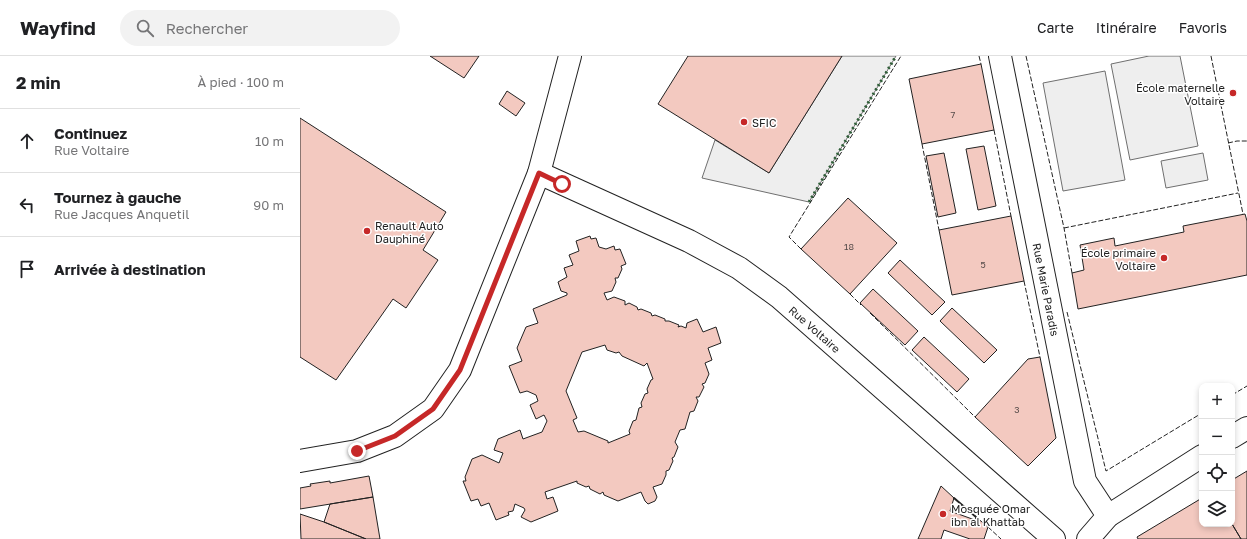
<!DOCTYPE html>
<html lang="fr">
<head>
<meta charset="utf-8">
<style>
	:root { --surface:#fff; --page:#f2f2f2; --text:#202124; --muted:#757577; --line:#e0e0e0 }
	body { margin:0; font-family:"Golos Text",sans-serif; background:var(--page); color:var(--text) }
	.controls { position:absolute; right:12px; bottom:12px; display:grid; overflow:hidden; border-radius:8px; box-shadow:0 2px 6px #0003 }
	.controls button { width:36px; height:36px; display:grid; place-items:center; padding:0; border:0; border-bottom:1px solid var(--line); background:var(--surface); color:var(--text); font:20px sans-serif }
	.stop { position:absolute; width:12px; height:12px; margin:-9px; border:3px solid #c62828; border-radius:50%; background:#fff }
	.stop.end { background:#c62828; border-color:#fff; box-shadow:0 1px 4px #0008 }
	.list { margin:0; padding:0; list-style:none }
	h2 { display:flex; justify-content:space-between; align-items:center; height:52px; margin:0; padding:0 16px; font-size:17px }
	h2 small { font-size:13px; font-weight:400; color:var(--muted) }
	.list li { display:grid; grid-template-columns:26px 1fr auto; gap:12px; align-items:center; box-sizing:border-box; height:64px; padding:0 16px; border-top:1px solid var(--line) }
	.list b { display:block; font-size:15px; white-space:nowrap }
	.list p { margin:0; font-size:13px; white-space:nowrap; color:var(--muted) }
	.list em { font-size:13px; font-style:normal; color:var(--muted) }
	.icon { flex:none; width:22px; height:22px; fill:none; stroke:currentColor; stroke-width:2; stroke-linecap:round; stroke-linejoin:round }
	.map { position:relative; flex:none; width:947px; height:483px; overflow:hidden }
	header { display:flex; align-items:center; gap:24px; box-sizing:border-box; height:56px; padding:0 20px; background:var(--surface); border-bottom:1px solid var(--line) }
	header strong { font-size:19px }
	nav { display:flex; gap:22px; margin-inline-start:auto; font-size:14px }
	.search { width:280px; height:36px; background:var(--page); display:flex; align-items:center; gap:10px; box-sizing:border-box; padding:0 14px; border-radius:22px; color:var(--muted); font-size:15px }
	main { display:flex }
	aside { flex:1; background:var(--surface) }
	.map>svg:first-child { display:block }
</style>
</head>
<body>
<header>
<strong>Wayfind</strong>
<div class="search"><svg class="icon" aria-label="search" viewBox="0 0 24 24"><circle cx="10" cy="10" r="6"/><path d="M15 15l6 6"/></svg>Rechercher</div>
<nav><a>Carte</a><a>Itinéraire</a><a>Favoris</a></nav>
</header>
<main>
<aside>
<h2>2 min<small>À pied · 100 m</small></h2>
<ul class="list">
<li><svg class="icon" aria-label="ahead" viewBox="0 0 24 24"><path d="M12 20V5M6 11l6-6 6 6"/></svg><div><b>Continuez</b><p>Rue Voltaire</p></div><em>10 m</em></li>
<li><svg class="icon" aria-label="left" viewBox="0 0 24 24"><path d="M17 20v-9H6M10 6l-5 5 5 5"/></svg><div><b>Tournez à gauche</b><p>Rue Jacques Anquetil</p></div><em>90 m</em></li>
<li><svg class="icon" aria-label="arrive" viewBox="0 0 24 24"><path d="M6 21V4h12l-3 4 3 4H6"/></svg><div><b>Arrivée à destination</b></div></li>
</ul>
</aside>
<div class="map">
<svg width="947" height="483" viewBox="0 0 947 483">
	<rect width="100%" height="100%" fill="#fff"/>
	<!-- green -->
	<path fill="#eee" stroke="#6f6f6f" d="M 542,0 L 596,0 L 509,146 L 402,122 L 415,84 L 469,117 Z
		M 849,0 L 880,0 L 898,90 L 830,104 L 811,8 Z
		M 805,15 L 825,124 L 763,135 L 743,27 Z
		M 903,97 L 908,124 L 866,132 L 861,105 Z"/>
	<!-- building -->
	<path fill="#f3c9c0" stroke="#222" fill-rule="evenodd" d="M 130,0 L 179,0 L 164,22 Z
		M 388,0 L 542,0 L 469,117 L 358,48 Z
		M 681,8 L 694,74 L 622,88 L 609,23 Z
		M 207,35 L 225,47 L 216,60 L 199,48 Z
		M 0,62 L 146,156 L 123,194 L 138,204 L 106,252 L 93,243 L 36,324 L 0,301 Z
		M 684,90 L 696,150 L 678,154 L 666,93 Z
		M 644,97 L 656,157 L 638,161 L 626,100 Z
		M 548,142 L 597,187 L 550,238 L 501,193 Z
		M 945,158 L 947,165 L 947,219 L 778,253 L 772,217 L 784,214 L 780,189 L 814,182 L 815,190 L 884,176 L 883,170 Z
		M 711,160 L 724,225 L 652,239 L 639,174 Z
		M 290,180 L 291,183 L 296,182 L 299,191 L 306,193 L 314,190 L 315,194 L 320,193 L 326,208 L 321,210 L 322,213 L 318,222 L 315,222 L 316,226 L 312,235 L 304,237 L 307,244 L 314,241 L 325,245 L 325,249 L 329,247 L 337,251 L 338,254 L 341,253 L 351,257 L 352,260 L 355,259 L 365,263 L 365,265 L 369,265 L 379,269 L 378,271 L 381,270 L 386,272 L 387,267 L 397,263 L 403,276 L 416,271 L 421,287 L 408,292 L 412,304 L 405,307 L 409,318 L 405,327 L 402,328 L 404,331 L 399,341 L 396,341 L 398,345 L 394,355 L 390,356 L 385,373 L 380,374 L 375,386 L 378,391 L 374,401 L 372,402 L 373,405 L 369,414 L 366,415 L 366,419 L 362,428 L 353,431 L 357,441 L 355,445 L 348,448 L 345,445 L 341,436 L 318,445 L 304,439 L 303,436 L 300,438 L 290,433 L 289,430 L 286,431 L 277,427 L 277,425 L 245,436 L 247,443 L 253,441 L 258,455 L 231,466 L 221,461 L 225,454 L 224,452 L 215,448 L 213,455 L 208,456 L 209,459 L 196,464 L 189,447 L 181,450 L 178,443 L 171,445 L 163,425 L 166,425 L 165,421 L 172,403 L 182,399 L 199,407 L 203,397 L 194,394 L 198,383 L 220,374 L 223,383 L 242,376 L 247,365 L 244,359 L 236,363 L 230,349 L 238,345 L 236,339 L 227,335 L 220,337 L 209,310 L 222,305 L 217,292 L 226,271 L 238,267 L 233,253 L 267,239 L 267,237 L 261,235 L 258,226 L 267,221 L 264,212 L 273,209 L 269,199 L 279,195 L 276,185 ZM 305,289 L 307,294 L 316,297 L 319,296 L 322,300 L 344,310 L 347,307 L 353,323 L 351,324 L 347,333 L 348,337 L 345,338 L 341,347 L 342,351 L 339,352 L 336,364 L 333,365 L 329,375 L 330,378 L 308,387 L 308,385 L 284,375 L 278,376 L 273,364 L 277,362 L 266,335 L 282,296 Z
		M 600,204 L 645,246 L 632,259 L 588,217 Z
		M 573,233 L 618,275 L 605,289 L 560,247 Z
		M 652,252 L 697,294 L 684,307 L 640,265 Z
		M 624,281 L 669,323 L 657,336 L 612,294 Z
		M 740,301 L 756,382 L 728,410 L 675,361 L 728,303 Z
		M 947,415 L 947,483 L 941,483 L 932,468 L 932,424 Z
		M 69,420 L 73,441 L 0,453 L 0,432 L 11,430 L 10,428 L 30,425 L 30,427 Z
		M 641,430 L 654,442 L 650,455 L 675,464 L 676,461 L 688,471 L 684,483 L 670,483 L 644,474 L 641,483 L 618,483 Z
		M 73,441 L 80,483 L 66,483 L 24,466 L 30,448 Z
		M 902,442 L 902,468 L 932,468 L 941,483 L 838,483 L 837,481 Z
		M 0,458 L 24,466 L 66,483 L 1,483 Z"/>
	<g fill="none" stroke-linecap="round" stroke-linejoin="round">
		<!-- minor casing -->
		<g stroke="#222" stroke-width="24">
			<g id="minor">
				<path id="s1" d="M 700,0 L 785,425 L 808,460"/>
				<path id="s2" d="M 239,117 L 389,185 L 439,212 L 479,241 L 754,483"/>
				<path d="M 932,381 L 947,372"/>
				<path d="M 0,405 L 57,395 L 95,380 L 133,353 L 160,314 L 239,117 L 270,0"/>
				<path d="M 788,483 L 808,460 L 902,400"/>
			</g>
		</g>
		<!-- minor -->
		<use href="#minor" stroke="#fff" stroke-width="22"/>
		<!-- hedge -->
		<path stroke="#2f5e38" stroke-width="3" stroke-dasharray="2 3" stroke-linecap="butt" d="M 509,146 L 596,0"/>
		<!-- fence -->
		<path stroke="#222" stroke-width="1" stroke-dasharray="5 2" stroke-linecap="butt" d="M 679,0 L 681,8
			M 726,0 L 764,172 L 772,217
			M 911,0 L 943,158
			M 694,74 L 711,160
			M 928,87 L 937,85 L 947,85
			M 622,88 L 639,174
			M 764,172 L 938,137
			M 501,193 L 489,181 L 601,0
			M 724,225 L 740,301
			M 550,238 L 561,249
			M 767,256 L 806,415 L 902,357
			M 570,257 L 675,361
			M 932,339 L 947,330
			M 688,471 L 701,483"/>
		<!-- wall -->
		<path stroke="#222" stroke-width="2" d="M 654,442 L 676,461"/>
	</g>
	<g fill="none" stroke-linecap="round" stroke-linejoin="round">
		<!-- route -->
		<path stroke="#c62828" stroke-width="5" d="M 57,395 L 95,380 L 133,353 L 160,314 L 239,117 L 262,128"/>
	</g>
	<!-- markers -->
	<g fill="#c62828" stroke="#fff" stroke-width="1.5">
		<circle cx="933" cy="37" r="4"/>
		<circle cx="444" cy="66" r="4"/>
		<circle cx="67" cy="175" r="4"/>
		<circle cx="864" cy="202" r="4"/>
		<circle cx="643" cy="458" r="4"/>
	</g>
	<g text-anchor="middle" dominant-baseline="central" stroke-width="3" stroke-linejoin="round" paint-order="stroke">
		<!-- number labels -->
		<g font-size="9" fill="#564c4a">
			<text x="653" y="58">7</text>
			<text x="549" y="190">18</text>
			<text x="683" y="208">5</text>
			<text x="717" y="353">3</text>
		</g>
		<!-- poi labels -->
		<g font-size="11" fill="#222" stroke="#fff" text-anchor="start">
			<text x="925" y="31" text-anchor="end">École maternelle<tspan x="925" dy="13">Voltaire</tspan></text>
			<text x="452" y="66">SFIC</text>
			<text x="75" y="169">Renault Auto<tspan x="75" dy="13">Dauphiné</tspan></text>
			<text x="856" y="196" text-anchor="end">École primaire<tspan x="856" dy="13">Voltaire</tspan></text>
			<text x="651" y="452">Mosquée Omar<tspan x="651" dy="13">ibn al Khattab</tspan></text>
		</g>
		<!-- street labels -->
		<g font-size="11" fill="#222" stroke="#fff">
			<text stroke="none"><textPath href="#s1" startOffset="238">Rue Marie Paradis</textPath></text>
			<text stroke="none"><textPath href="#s2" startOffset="319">Rue Voltaire</textPath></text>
		</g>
	</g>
</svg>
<div class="controls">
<button>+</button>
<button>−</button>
<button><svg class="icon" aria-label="locate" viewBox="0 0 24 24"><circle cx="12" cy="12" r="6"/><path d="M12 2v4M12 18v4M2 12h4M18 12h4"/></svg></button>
<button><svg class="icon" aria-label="layers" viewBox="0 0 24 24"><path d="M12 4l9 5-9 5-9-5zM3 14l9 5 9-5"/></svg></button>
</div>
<div class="stop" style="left:262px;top:128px"></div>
<div class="stop end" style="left:57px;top:395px"></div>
</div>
</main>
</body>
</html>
